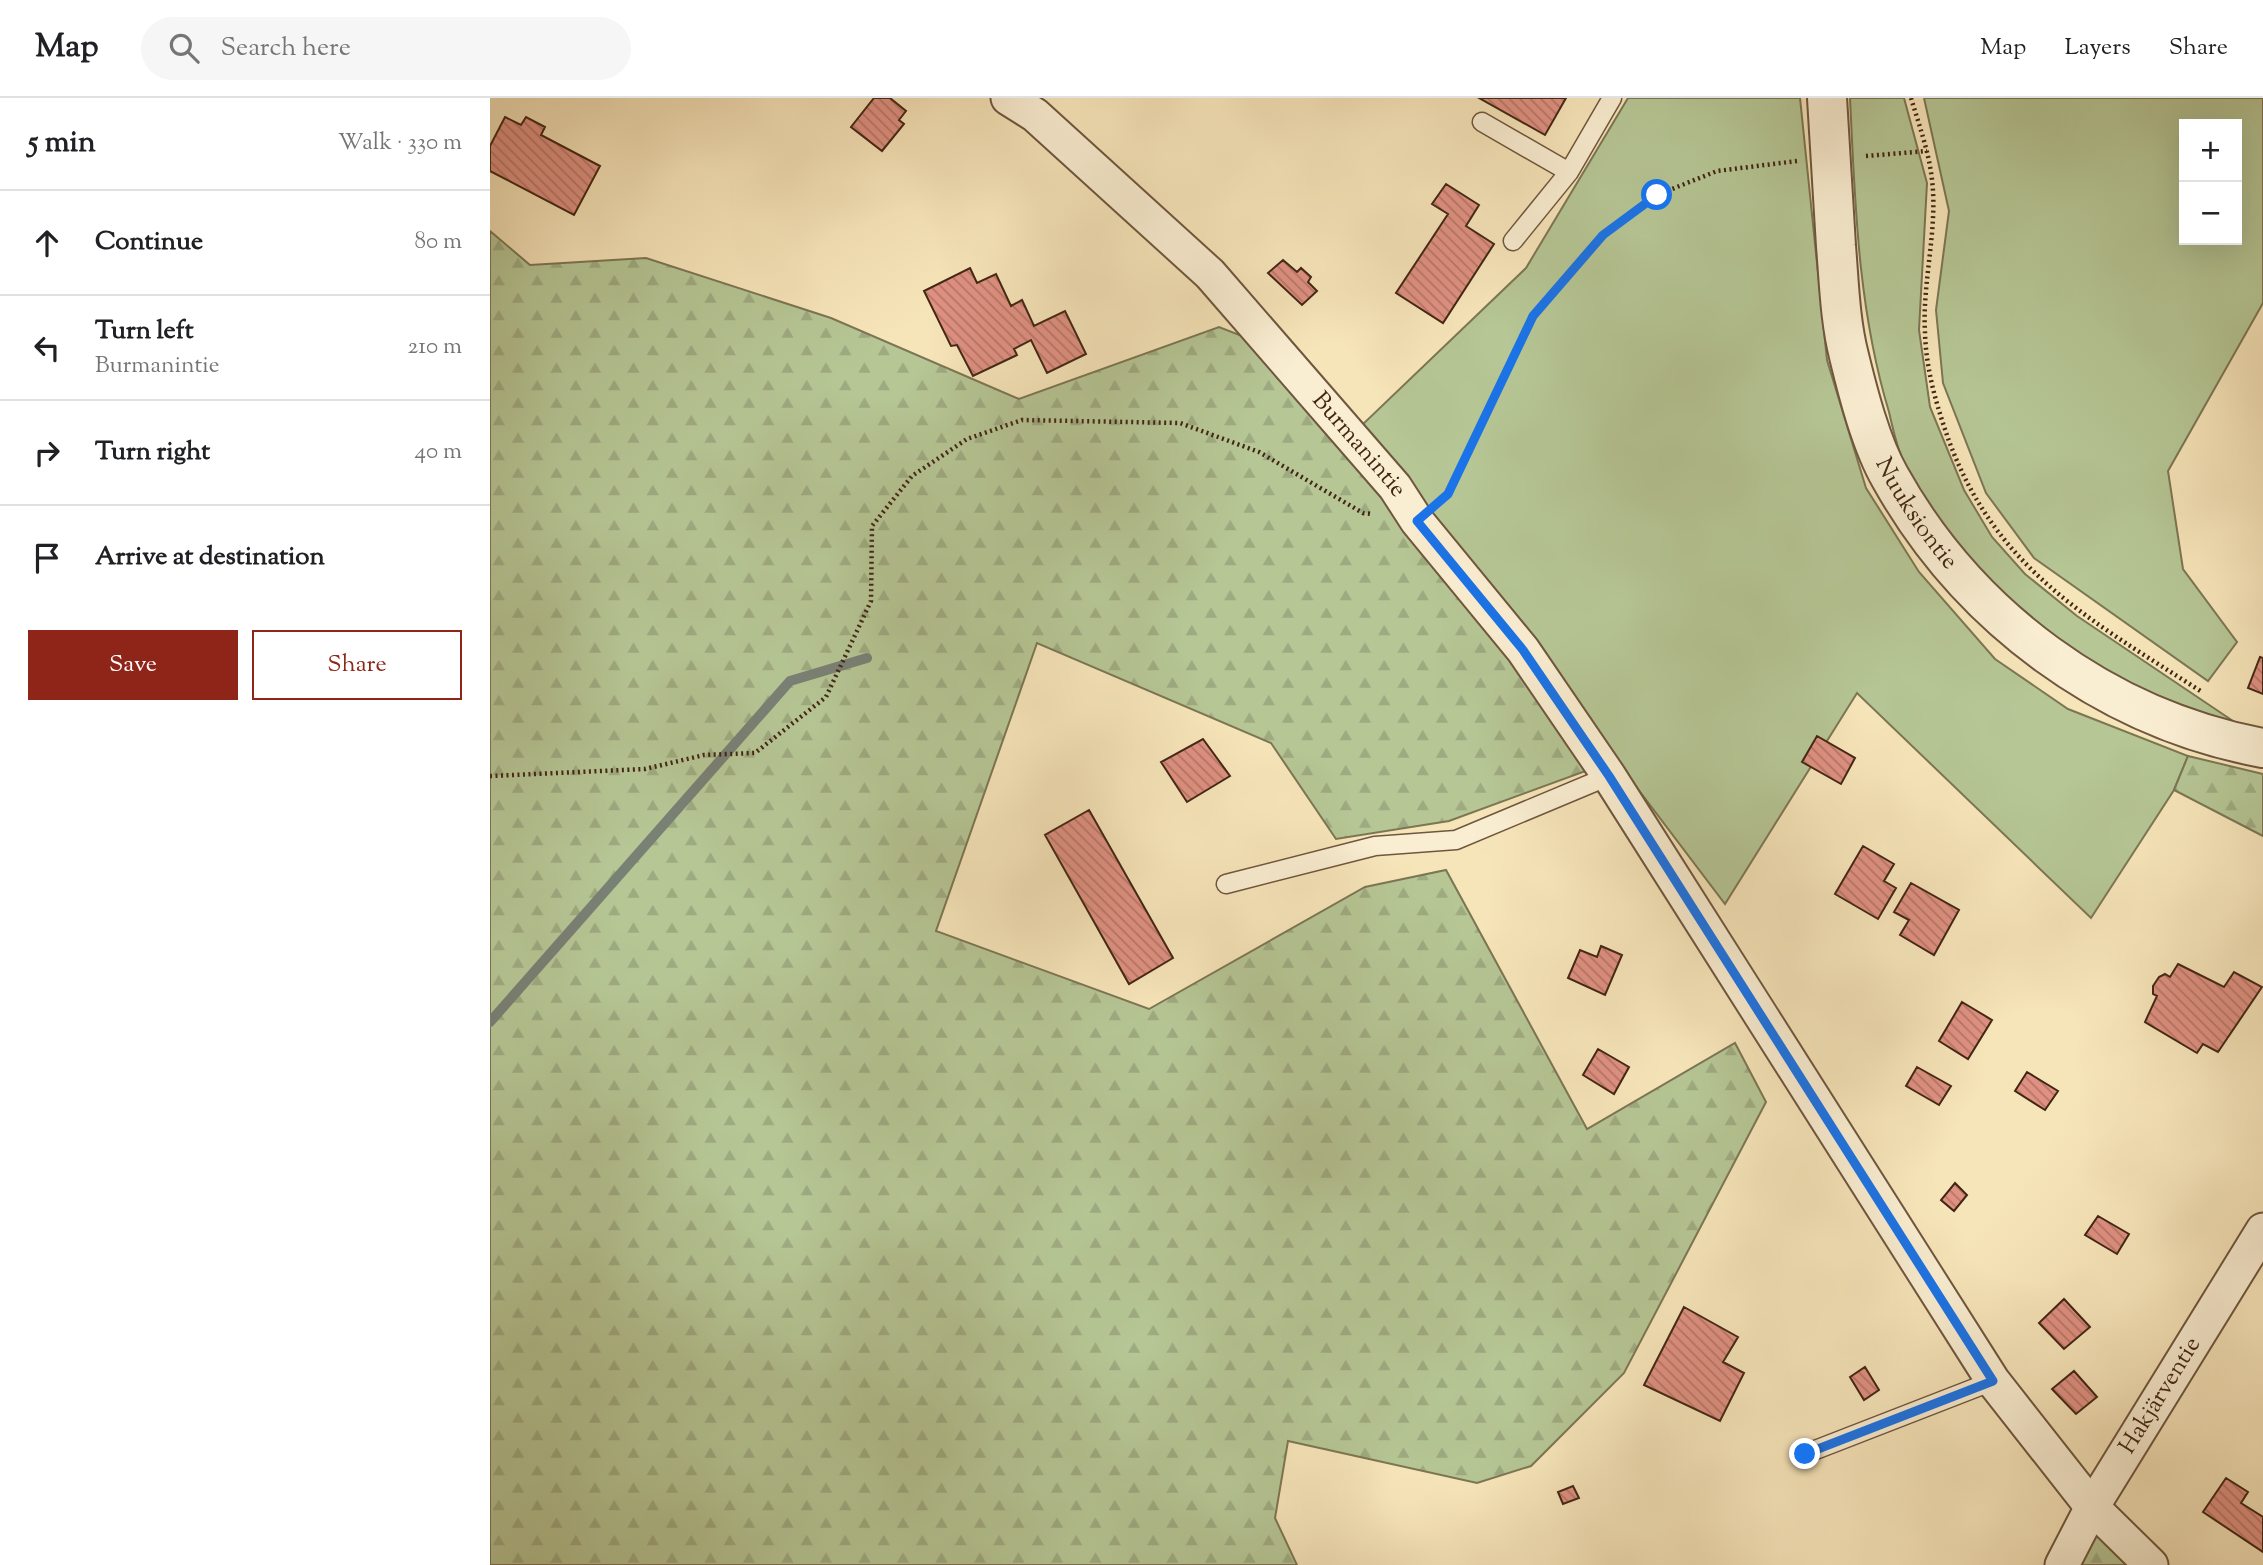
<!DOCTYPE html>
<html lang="en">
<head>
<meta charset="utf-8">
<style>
	:root { --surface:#fff; --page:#f6f6f6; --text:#202124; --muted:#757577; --line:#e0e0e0; --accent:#8f2418 }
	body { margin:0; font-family:"Sorts Mill Goudy",serif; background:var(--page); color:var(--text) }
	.controls { position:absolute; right:21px; top:21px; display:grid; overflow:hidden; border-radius:0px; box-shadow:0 7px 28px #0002 }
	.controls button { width:63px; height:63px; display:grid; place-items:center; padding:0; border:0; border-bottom:2px solid var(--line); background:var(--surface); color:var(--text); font:35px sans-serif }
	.stop { position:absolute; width:21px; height:21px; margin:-16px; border:5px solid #1a73e8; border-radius:50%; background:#fff }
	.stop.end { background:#1a73e8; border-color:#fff; box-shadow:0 2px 7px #0008 }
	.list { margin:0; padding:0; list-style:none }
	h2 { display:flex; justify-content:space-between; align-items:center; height:91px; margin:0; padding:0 28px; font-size:30px }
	h2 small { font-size:23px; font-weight:400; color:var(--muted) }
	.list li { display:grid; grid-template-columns:46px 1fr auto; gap:21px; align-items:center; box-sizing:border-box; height:105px; padding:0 28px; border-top:2px solid var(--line) }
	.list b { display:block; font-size:26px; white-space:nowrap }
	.list p { margin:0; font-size:23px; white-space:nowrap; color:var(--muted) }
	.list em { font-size:23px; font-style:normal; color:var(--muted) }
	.actions { display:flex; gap:14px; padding:21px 28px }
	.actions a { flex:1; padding:16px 0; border:2px solid var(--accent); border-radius:0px; text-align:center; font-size:24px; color:var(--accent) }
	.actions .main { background:var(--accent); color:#fff }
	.icon { flex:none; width:38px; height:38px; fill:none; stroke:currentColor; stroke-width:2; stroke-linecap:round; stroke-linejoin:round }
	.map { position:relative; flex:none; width:1773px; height:1467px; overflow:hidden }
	header { display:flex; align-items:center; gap:42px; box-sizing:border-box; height:98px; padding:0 35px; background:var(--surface); border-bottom:2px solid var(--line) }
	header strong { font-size:33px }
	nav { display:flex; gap:38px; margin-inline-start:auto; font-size:24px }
	.search { width:490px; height:63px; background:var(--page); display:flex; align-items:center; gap:18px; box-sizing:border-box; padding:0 24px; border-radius:38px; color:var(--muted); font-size:26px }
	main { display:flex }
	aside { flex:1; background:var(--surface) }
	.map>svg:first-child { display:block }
</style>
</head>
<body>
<header>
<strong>Map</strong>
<div class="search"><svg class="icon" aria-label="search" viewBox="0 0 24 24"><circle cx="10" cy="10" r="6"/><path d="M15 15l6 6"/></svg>Search here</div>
<nav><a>Map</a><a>Layers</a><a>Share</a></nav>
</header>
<main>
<aside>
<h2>5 min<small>Walk · 330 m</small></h2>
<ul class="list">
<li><svg class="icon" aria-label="ahead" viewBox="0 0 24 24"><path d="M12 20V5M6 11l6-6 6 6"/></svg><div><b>Continue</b></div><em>80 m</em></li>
<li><svg class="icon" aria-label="left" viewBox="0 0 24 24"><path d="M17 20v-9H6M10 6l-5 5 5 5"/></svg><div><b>Turn left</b><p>Burmanintie</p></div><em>210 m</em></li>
<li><svg class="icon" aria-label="right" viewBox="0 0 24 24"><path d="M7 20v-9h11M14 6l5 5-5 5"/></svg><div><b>Turn right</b></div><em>40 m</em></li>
<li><svg class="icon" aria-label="arrive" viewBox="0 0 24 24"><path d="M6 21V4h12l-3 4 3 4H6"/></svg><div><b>Arrive at destination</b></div></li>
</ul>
<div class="actions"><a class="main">Save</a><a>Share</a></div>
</aside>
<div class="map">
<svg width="1773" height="1467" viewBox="0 0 1773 1467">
	<defs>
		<pattern id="forest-firs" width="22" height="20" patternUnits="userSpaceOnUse" patternTransform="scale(1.75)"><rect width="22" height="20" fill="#b6c695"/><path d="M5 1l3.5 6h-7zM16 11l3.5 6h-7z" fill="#9eaa80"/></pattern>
		<pattern id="building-back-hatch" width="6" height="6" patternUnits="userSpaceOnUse" patternTransform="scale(1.75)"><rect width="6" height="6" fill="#e09182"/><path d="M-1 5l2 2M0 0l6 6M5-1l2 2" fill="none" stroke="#b77669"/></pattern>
	</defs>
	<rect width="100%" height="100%" fill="#f7e5ba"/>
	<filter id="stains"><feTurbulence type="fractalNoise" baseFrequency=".00286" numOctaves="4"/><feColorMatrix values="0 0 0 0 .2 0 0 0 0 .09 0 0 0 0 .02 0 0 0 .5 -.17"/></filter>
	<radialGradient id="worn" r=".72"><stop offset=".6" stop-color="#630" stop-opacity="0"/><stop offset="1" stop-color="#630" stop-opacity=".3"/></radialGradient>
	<!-- grass -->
	<path fill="#b6c695" stroke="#7c7654" stroke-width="2" fill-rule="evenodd" d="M 1138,0 L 1310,0 L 1337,262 L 1376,390 L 1429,474 L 1505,561 L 1578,611 L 1698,658 L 1684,692 L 1601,820 L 1367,595 L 1235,806 L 872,327 L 1036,170 Z
		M 1360,0 L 1414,0 L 1437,85 L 1429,232 L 1440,309 L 1474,392 L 1502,439 L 1535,476 L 1587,518 L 1746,625 C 1699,610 1653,594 1609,570 C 1540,531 1447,436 1414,365 C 1407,350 1403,331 1399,314 C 1368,212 1365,106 1360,0 Z
		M 1434,0 L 1773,0 L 1773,205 L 1678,373 L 1693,471 L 1747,544 L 1718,583 L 1544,460 L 1496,395 L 1453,285 L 1446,212 L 1459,113 ZM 1747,26 L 1747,142 L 1694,142 L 1694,26 Z"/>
	<!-- forest -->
	<path fill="url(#forest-firs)" stroke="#7c7654" stroke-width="2" d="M 0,133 L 40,167 L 156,160 L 341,220 L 529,301 L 729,229 L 814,262 L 1101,671 L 959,723 L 846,741 L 781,645 L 547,545 L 446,833 L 659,911 L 875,789 L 956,772 L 1097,1031 L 1245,945 L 1276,1004 L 1134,1275 L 1041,1368 L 987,1385 L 798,1343 L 785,1420 L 807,1467 L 0,1467 Z
		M 1698,658 L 1773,676 L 1773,738 L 1684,692 Z
		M 1605,1432 L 1637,1467 L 1588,1467 Z"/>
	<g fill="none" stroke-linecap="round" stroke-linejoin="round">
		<!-- stream -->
		<path stroke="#798175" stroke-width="10" d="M 0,924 L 300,583 L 377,560"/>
	</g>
	<!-- building -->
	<path fill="url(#building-back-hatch)" stroke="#422614" stroke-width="2" d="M 384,0 L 400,0 L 416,13 L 409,22 L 414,26 L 392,53 L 361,29 Z
		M 989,0 L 1076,0 L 1055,37 Z
		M 15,19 L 31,27 L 36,19 L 55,29 L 51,37 L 110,68 L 84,117 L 0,73 L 0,48 Z
		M 956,86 L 989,107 L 976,128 L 1004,146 L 953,225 L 906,195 L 958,116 L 942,106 Z
		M 793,162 L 807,174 L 811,170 L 821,179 L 818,184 L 827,193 L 812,207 L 778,175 Z
		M 480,170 L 487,185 L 506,176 L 521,208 L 532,202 L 544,228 L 575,213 L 596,256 L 557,275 L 541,242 L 524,251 L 527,257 L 483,278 L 467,247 L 461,248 L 434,193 Z
		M 1770,559 L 1773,560 L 1773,596 L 1758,590 Z
		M 1327,638 L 1365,660 L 1351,686 L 1312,664 Z
		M 713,641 L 740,678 L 697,704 L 671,664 Z
		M 599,712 L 683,860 L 639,886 L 555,737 Z
		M 1373,748 L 1404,766 L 1394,783 L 1406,790 L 1388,821 L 1345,796 Z
		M 1421,785 L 1469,812 L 1444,857 L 1410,837 L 1419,822 L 1404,814 Z
		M 1111,848 L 1132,857 L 1115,897 L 1078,880 L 1090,852 L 1107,859 Z
		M 1688,866 L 1734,889 L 1744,874 L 1772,889 L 1728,954 L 1713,946 L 1707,955 L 1655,924 L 1667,898 L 1663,896 L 1663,888 L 1669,879 L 1675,876 L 1680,879 Z
		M 1472,904 L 1502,922 L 1478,961 L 1449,943 Z
		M 1108,951 L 1139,969 L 1124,996 L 1093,977 Z
		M 1427,969 L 1461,988 L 1449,1007 L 1416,988 Z
		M 1537,974 L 1568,993 L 1555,1012 L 1525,993 Z
		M 1465,1085 L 1477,1097 L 1464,1113 L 1451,1102 Z
		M 1608,1118 L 1639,1136 L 1627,1156 L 1595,1137 Z
		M 1574,1201 L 1600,1229 L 1574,1251 L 1549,1225 Z
		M 1194,1209 L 1248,1239 L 1233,1264 L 1254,1275 L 1230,1323 L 1154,1287 Z
		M 1375,1269 L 1389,1292 L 1374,1302 L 1360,1279 Z
		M 1584,1273 L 1607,1299 L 1586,1316 L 1562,1291 Z
		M 1736,1380 L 1758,1394 L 1751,1405 L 1773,1419 L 1773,1454 L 1713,1414 Z
		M 1083,1388 L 1089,1400 L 1073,1406 L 1068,1394 Z"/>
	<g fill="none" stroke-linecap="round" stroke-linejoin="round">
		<!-- service casing -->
		<g stroke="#6f563e" stroke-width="21">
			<path id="service" d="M 992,24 L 1079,74
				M 1023,143 L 1079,74 L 1122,0
				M 736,786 L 885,748 L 966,742 L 1119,678
				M 1315,1356 L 1503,1283"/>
		</g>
		<!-- minor casing -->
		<g stroke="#6f563e" stroke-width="37">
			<g id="minor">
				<path id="s1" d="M 518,0 L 545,17 L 720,176 L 905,389 L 927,423 L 1033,552 L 1119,678 L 1503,1283 L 1602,1409 L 1661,1467"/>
				<path id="s2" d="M 1572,1467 L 1602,1409 L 1773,1132"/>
			</g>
		</g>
		<!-- tertiary casing -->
		<g stroke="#6f563e" stroke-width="42">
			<g id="tertiary">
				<path id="s3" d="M 1337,0 C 1340,49 1343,99 1346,148 C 1349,184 1350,223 1359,258 C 1368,295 1381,346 1400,379 C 1478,519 1616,621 1773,650"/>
			</g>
		</g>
		<!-- path -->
		<path stroke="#422614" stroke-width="4.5" stroke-dasharray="2 3.5" stroke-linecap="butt" d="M 1421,0 C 1429,27 1439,54 1442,82 C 1448,132 1432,184 1435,235 C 1436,272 1447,309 1459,343 C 1507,473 1602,523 1712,594
			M 1376,58 L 1437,53
			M 952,401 L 958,396 L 1043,218 L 1113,137 L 1167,97 L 1227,73 L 1307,63
			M 0,678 L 155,671 L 214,657 L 265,655 L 336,599 L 381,503 L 382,428 L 422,378 L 477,341 L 532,322 L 690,325 L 769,354 L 873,415 L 882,416"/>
		<!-- service -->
		<use href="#service" stroke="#faeed2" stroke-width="18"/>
		<!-- minor -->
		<use href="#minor" stroke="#faeed2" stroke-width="33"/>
		<!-- tertiary -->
		<use href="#tertiary" stroke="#faeed2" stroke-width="38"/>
	</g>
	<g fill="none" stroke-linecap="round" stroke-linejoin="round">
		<!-- route -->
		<path stroke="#1a73e8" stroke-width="9" d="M 1167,97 L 1113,137 L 1043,218 L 958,396 L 927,423 L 1033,552 L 1119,678 L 1503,1283 L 1315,1356"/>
	</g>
	<g text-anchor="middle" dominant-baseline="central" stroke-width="7" stroke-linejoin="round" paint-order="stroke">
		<!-- street labels -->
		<g font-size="24" fill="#422614" stroke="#faeed2">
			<text stroke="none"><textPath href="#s1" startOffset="495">Burmanintie</textPath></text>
			<text stroke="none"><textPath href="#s3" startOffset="432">Nuuksiontie</textPath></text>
			<text stroke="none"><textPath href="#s2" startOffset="196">Hakjärventie</textPath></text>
		</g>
	</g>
	<rect width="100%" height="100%" filter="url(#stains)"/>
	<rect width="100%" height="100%" fill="url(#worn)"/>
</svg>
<div class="controls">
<button>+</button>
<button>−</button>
</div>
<div class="stop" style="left:1167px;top:97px"></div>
<div class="stop end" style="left:1315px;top:1356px"></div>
</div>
</main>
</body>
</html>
